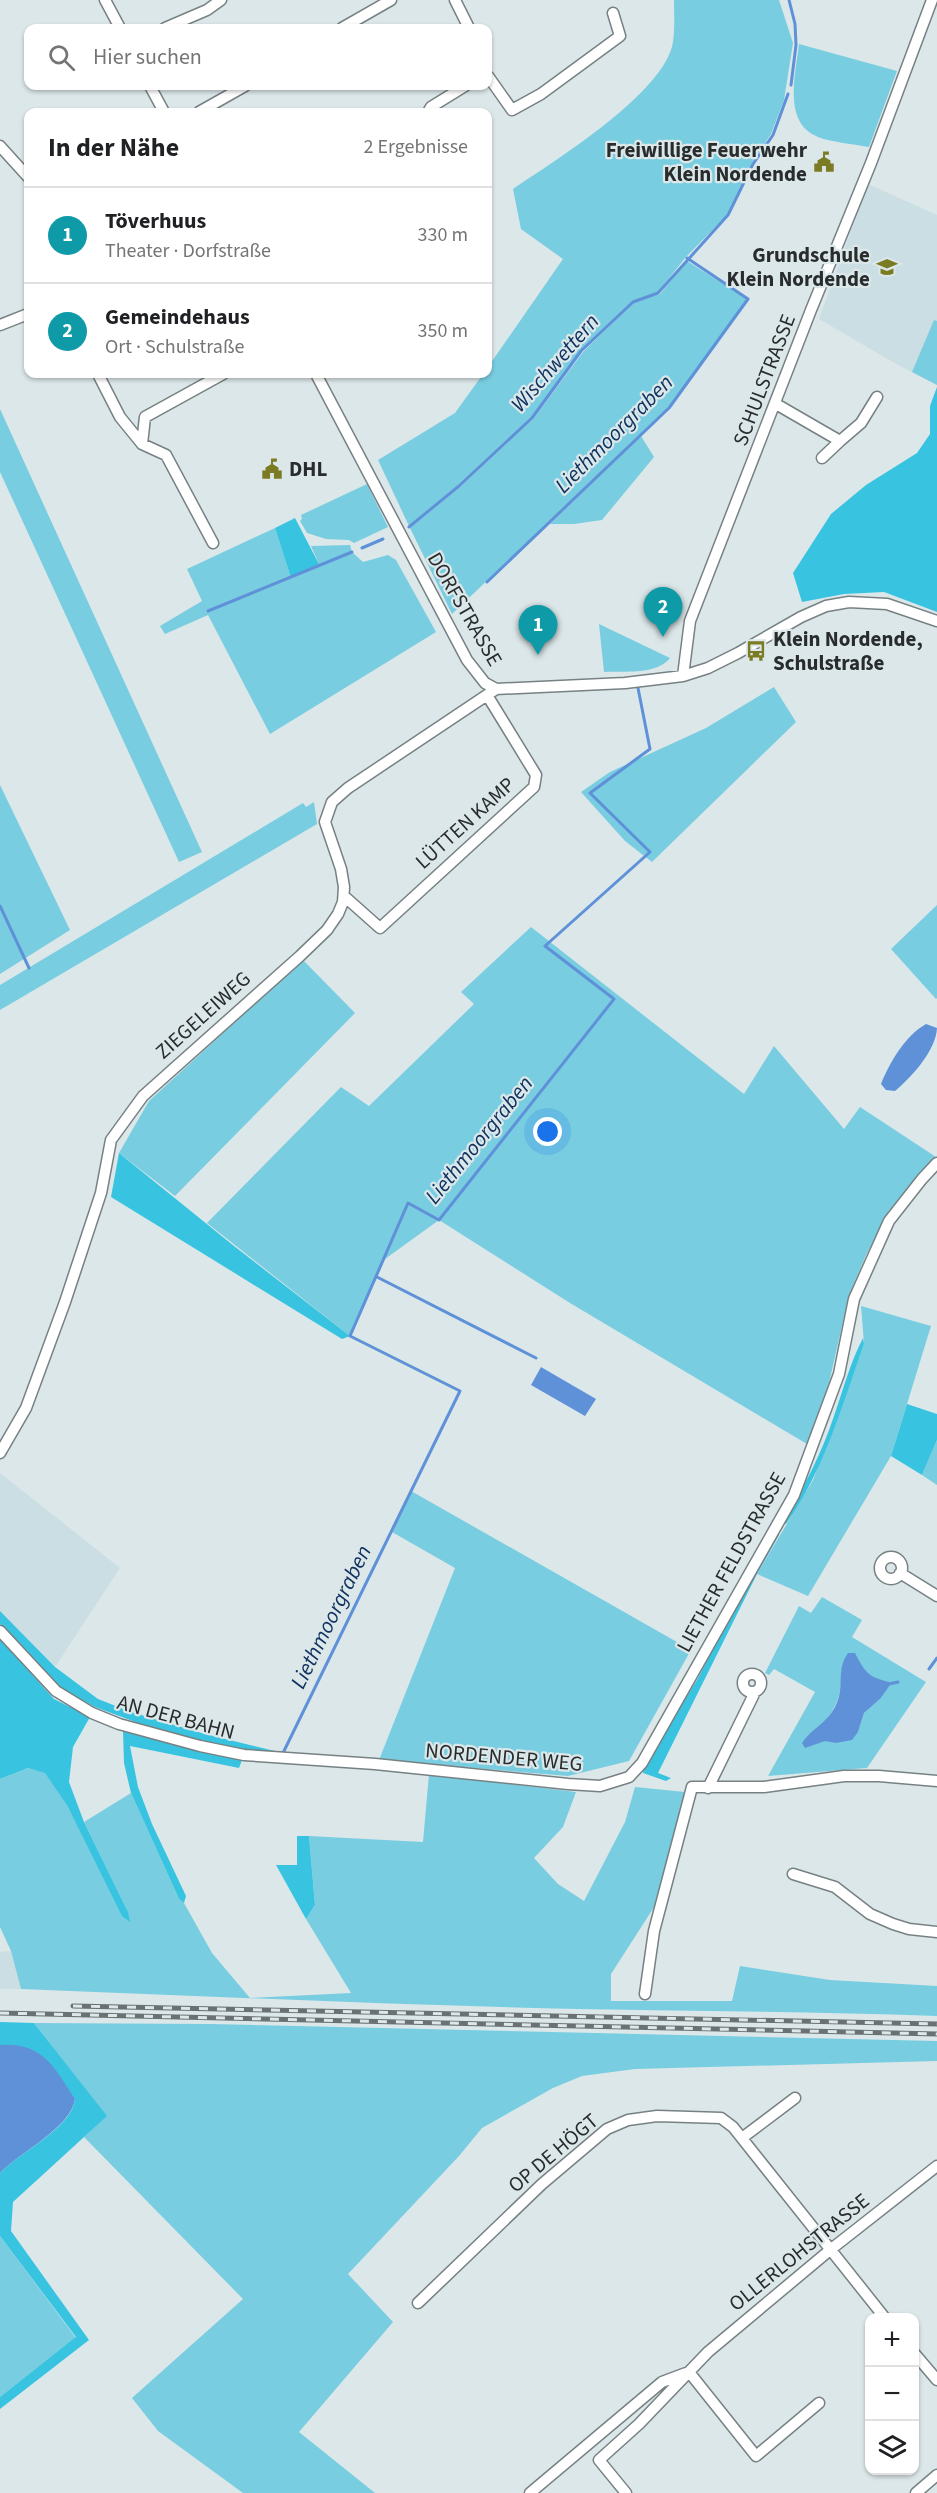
<!DOCTYPE html>
<html lang="de">
<head>
<meta charset="utf-8">
<style>
	:root { --surface:#fff; --page:#f6f6f6; --text:#202124; --muted:#757577; --line:#e0e0e0; --accent:#ea580c }
	body { margin:0; font-family:"Source Sans 3",sans-serif; background:var(--page); color:var(--text) }
	.controls { position:absolute; right:18px; bottom:18px; display:grid; overflow:hidden; border-radius:12px; box-shadow:0 2px 4px #0004 }
	.controls button { width:54px; height:54px; display:grid; place-items:center; padding:0; border:0; border-bottom:2px solid var(--line); background:var(--surface); color:var(--text); font:30px sans-serif }
	.you { position:absolute; left:548px; top:1132px; width:21px; height:21px; margin:-15px; border:4px solid #fff; border-radius:50%; background:#1a73e8; box-shadow:0 0 0 9px #1a73e833 }
	.badge { display:grid; place-items:center; width:39px; height:39px; border-radius:50%; background:var(--accent); color:#fff; font-size:20px; font-weight:700 }
	.pin { position:absolute; translate:-50% -50px; filter:drop-shadow(0 2px 3px #0008) }
	.pin::after { content:''; position:absolute; top:32px; width:21px; height:18px; background:inherit; clip-path:polygon(0 0,100% 0,50% 100%) }
	.list { margin:0; padding:0; list-style:none }
	h2 { display:flex; justify-content:space-between; align-items:center; height:78px; margin:0; padding:0 24px; font-size:26px }
	h2 small { font-size:20px; font-weight:400; color:var(--muted) }
	.list li { display:grid; grid-template-columns:39px 1fr auto; gap:18px; align-items:center; box-sizing:border-box; height:96px; padding:0 24px; border-top:2px solid var(--line) }
	.list b { display:block; font-size:22px; white-space:nowrap }
	.list p { margin:0; font-size:20px; white-space:nowrap; color:var(--muted) }
	.list em { font-size:20px; font-style:normal; color:var(--muted) }
	.icon { flex:none; width:33px; height:33px; fill:none; stroke:currentColor; stroke-width:2; stroke-linecap:round; stroke-linejoin:round }
	.map { position:relative; flex:none; width:937px; height:2493px; overflow:hidden }
	.search { position:absolute; background:var(--surface); box-shadow:0 2px 4px #0004; left:24px; top:24px; width:468px; height:66px; display:flex; align-items:center; gap:15px; box-sizing:border-box; padding:0 21px; border-radius:12px; color:var(--muted); font-size:22px }
	.panel { position:absolute; background:var(--surface); box-shadow:0 2px 4px #0004; left:24px; top:108px; width:468px; height:270px; border-radius:12px }
	.map>svg:first-child { display:block }
</style>
</head>
<body>
<div class="map">
<svg width="937" height="2493" viewBox="0 0 937 2493">
	<rect width="100%" height="100%" fill="#dce7e9"/>
	<!-- built -->
	<path fill="#cadee3" d="M 868,184 L 937,215 L 937,385 L 898,365 L 819,319 Z
		M 0,1473 L 120,1568 L 55,1667 L 0,1611 Z
		M 11,1951 L 21,1989 L 0,1989 L 0,1952 Z"/>
	<!-- green -->
	<path fill="#79cde1" fill-rule="evenodd" d="M 674,0 L 779,0 L 793,43 L 784,100 L 771,134 L 752,163 L 726,216 L 686,257 L 658,292 L 633,301 L 581,350 L 532,417 L 459,485 L 409,526 L 378,460 L 455,413 L 483,374 L 488,374 L 488,367 L 563,259 L 521,229 L 513,189 C 554,161 665,93 673,42 C 675,28 674,13 674,0 Z
		M 799,44 L 897,71 L 869,147 C 854,144 826,142 814,135 C 783,119 796,72 799,44 Z
		M 687,261 L 747,299 L 668,408 L 452,614 L 410,528 L 460,487 L 534,418 L 583,352 L 634,302 L 660,294 Z
		M 934,320 L 937,321 L 937,385 L 912,372 Z
		M 0,409 L 202,852 L 179,862 L 0,472 Z
		M 641,436 L 654,457 L 602,520 L 574,524 L 550,524 Z
		M 367,484 L 388,527 L 354,543 L 349,540 L 326,539 L 307,533 L 300,521 L 302,519 L 301,515 Z
		M 275,528 L 291,578 L 320,566 L 311,546 L 350,545 L 352,552 L 363,562 L 388,555 L 396,560 L 436,632 L 270,734 L 208,615 L 165,634 L 160,626 L 202,601 L 187,569 Z
		M 599,624 L 670,658 C 657,675 624,671 604,672 Z
		M 774,687 L 796,722 L 652,862 L 625,841 L 581,792 L 610,772 L 706,728 Z
		M 0,785 L 70,930 L 0,974 Z
		M 314,802 L 317,824 L 0,1010 L 0,985 L 303,803 L 306,807 Z
		M 937,905 L 937,998 L 936,999 L 891,949 Z
		M 531,927 L 744,1094 L 774,1046 L 844,1129 L 860,1107 L 936,1157 L 888,1212 L 866,1255 L 849,1295 L 829,1383 L 807,1444 L 570,1303 L 439,1220 L 385,1259 L 350,1336 L 207,1223 L 341,1087 L 369,1106 L 474,1004 L 461,992 Z
		M 303,960 L 355,1013 L 175,1196 L 119,1153 L 149,1101 Z
		M 861,1306 L 931,1326 L 891,1456 L 808,1596 L 757,1574 L 813,1480 L 864,1344 Z
		M 937,1440 L 937,1485 L 922,1475 Z
		M 411,1491 L 691,1650 L 629,1761 L 568,1776 L 379,1760 L 455,1568 L 392,1532 Z
		M 822,1597 L 862,1620 L 852,1637 L 926,1682 L 867,1768 L 768,1776 L 815,1692 L 774,1669 L 769,1675 L 765,1673 L 799,1606 L 811,1613 ZM 862,1667 L 872,1678 L 888,1682 L 880,1699 L 864,1713 L 858,1732 L 836,1743 L 807,1736 C 831,1721 843,1699 841,1671 Z
		M 28,1768 L 45,1772 L 68,1807 L 128,1912 L 84,1822 L 131,1793 L 179,1899 L 184,1903 L 212,1953 L 250,1998 L 351,1993 L 306,1919 L 315,1905 L 309,1836 L 423,1842 L 429,1774 L 576,1792 L 563,1827 L 534,1858 L 558,1884 L 584,1901 L 625,1822 L 635,1787 L 685,1792 L 658,1901 L 611,1974 L 611,2001 L 732,2001 L 740,1966 L 830,1980 L 937,1986 L 937,2016 C 817,2012 698,2011 578,2009 C 392,2005 206,1996 21,1989 L 11,1951 L 0,1927 L 0,1779 Z
		M 34,2023 L 211,2024 L 937,2041 L 937,2061 L 635,2069 L 582,2076 L 553,2088 L 482,2128 L 459,2156 L 348,2274 L 393,2322 L 299,2432 L 375,2493 L 243,2493 L 158,2431 L 132,2398 L 243,2299 L 84,2137 L 106,2116 Z
		M 0,2236 L 76,2338 L 0,2397 Z"/>
	<!-- forest -->
	<path fill="#38c4e0" d="M 937,387 L 937,612 L 884,592 L 844,594 L 802,602 L 793,573 L 831,514 L 866,485 L 917,453 L 930,434 L 930,406 Z
		M 295,518 L 320,566 L 291,578 L 275,528 Z
		M 119,1153 L 234,1246 L 350,1336 L 342,1339 L 111,1197 Z
		M 863,1338 L 864,1344 C 842,1405 824,1471 786,1524 L 783,1521 C 803,1489 822,1453 834,1416 C 843,1390 850,1363 863,1338 Z
		M 907,1404 L 937,1414 L 937,1440 L 922,1475 L 891,1456 Z
		M 777,1533 L 779,1535 L 757,1574 L 658,1773 L 671,1778 L 666,1781 L 643,1773 L 644,1764 L 697,1680 L 754,1571 Z
		M 0,1611 L 55,1667 L 98,1699 L 131,1712 L 205,1734 L 283,1753 L 200,1746 L 95,1707 L 62,1689 L 0,1624 Z
		M 0,1639 L 54,1699 L 90,1717 L 73,1747 L 69,1782 L 84,1822 L 128,1912 L 130,1922 L 122,1916 L 68,1807 L 45,1773 L 28,1768 L 0,1779 Z
		M 123,1731 L 242,1760 L 239,1768 L 130,1746 L 138,1787 L 152,1824 L 186,1896 L 184,1903 L 179,1899 L 131,1793 L 124,1763 Z
		M 297,1836 L 309,1836 L 315,1905 L 306,1919 L 276,1865 L 297,1865 Z
		M 0,2022 L 34,2023 L 107,2116 L 13,2202 L 11,2231 L 89,2340 L 0,2409 L 0,2397 L 76,2337 L 0,2236 L 0,2173 C 21,2151 72,2128 75,2099 L 4,2045 L 0,2045 Z"/>
	<!-- water -->
	<path fill="#5e91d8" d="M 926,1024 L 937,1028 C 936,1050 912,1077 895,1091 L 886,1090 L 881,1084 C 890,1062 905,1036 926,1024 Z
		M 541,1367 L 596,1399 L 585,1416 L 531,1385 Z
		M 848,1653 L 855,1653 C 865,1672 868,1677 889,1682 L 890,1685 L 880,1699 L 864,1713 L 858,1732 L 852,1740 L 836,1743 L 825,1741 L 805,1748 L 802,1743 C 811,1729 826,1724 835,1707 C 846,1685 835,1672 848,1653 Z
		M 0,2045 C 43,2042 54,2067 75,2099 C 71,2128 21,2151 0,2173 Z"/>
	<g fill="none" stroke-linecap="round" stroke-linejoin="round">
		<!-- stream -->
		<path stroke="#5e91d8" stroke-width="3" d="M 789,0 L 795,24 L 796,45 L 791,85
			M 409,527 L 459,486 L 532,418 L 581,351 L 633,302 L 658,293 L 728,215 L 753,164 L 773,135 L 788,94
			M 362,548 L 383,539
			M 487,582 L 669,408 L 748,299 L 687,258
			M 208,611 L 352,552
			M 0,906 L 29,968
			M 377,1277 L 536,1358
			M 929,1669 L 937,1658
			M 889,1684 L 898,1682
			M 283,1753 L 460,1391 L 350,1336 L 408,1203 L 439,1220 L 614,999 L 545,946 L 650,852 L 590,793 L 650,749 L 638,688"/>
		<!-- street casing -->
		<g stroke="#778183" stroke-width="13">
			<path id="street" d="M 105,0 L 120,28
				M 455,0 L 469,28
				M 165,28 L 207,10 L 221,0
				M 342,28 L 391,0
				M 488,76 L 512,110 L 541,94 L 620,36 L 613,13
				M 150,86 L 164,112
				M 199,112 L 245,86
				M 428,112 L 431,107 L 465,86
				M 0,146 L 28,177
				M 0,325 L 28,314
				M 98,374 L 120,417 L 142,444
				M 316,374 L 467,660 L 485,683 L 496,689 L 625,683 L 683,676 L 708,668 L 738,653 L 801,617 L 826,606 L 849,602 L 887,604 L 937,621
				M 776,404 L 840,441 L 822,458
				M 840,441 L 861,423 L 877,397
				M 213,543 L 166,455 L 142,444 L 145,417 L 223,374
				M 683,676 L 690,621 L 811,310 L 871,163 L 932,0
				M 344,896 L 380,928 L 534,787 L 536,775 L 487,695
				M 0,1453 L 26,1408 L 65,1302 L 101,1193 L 111,1140 L 143,1096 L 300,956 L 327,930 L 338,914 L 343,902 L 344,887 L 341,869 L 325,822 L 332,802 L 348,788 L 496,689
				M880 1568a11 11 0 1 1 22 0a11 11 0 1 1-22 0Z
				M 900,1573 L 937,1596
				M 0,1631 L 56,1691 L 92,1713 L 119,1724 L 200,1746 L 244,1755 L 375,1764 L 568,1784 L 600,1786 L 629,1777 L 642,1763 L 794,1495 L 839,1374 L 854,1299 L 889,1221 L 922,1179 L 937,1163
				M743 1683a9 9 0 1 1 18 0a9 9 0 1 1-18 0Z
				M 708,1788 L 755,1692
				M 793,1874 L 835,1887 L 870,1914 L 893,1924 L 909,1929 L 937,1932
				M 645,1994 L 654,1931 L 692,1787 L 764,1787 L 844,1776 L 879,1776 L 937,1781
				M 742,2138 L 795,2098
				M 418,2303 L 542,2184 L 607,2129 L 628,2120 L 657,2116 L 721,2118 L 733,2127 L 885,2318
				M 914,2353 L 937,2380
				M 689,2372 L 756,2456 L 819,2403
				M 530,2493 L 662,2382 L 686,2373
				M 626,2493 L 599,2460 L 639,2424 L 708,2352 L 830,2250 L 937,2166
				M 916,2493 L 937,2475"/>
		</g>
		<!-- street -->
		<use href="#street" stroke="#fff" stroke-width="10"/>
		<!-- rail casing -->
		<g stroke="#6a7172" stroke-width="5">
			<path id="rail" d="M 73,2006 L 937,2024
				M 0,2013 L 937,2034"/>
		</g>
		<!-- rail -->
		<use href="#rail" stroke="#dce7e9" stroke-width="3" stroke-dasharray="9" stroke-linecap="butt"/>
	</g>
	<!-- icons -->
	<defs>
		<g id="civic-bare" transform="scale(1.62)"><path d="M-.6-6.5H3V-4.5H.6V-3L4-1V1h2V6H-6V1h2V-1L-.6-3ZM-1.2 2.5V6h2.4V2.5Z" fill="#7b7b23" stroke="#dce7e9" stroke-width="2.5" paint-order="stroke"/></g>
		<g id="school-bare" transform="scale(1.62)"><path d="M0-5L7-2L0 1L-7-2ZM-4 1L0 2.5L4 1V4Q0 6-4 4Z" fill="#7b7b23" stroke="#dce7e9" stroke-width="2.5" paint-order="stroke"/></g>
		<g id="bus-bare" transform="scale(1.62)"><path d="M-5-6H5V4H4V6H2V4H-2V6H-4V4H-5ZM-3.5-4V0h7V-4ZM-3.5 1.2v1.5H-2V1.2ZM2 1.2v1.5H3.5V1.2Z" fill="#7b7b23" stroke="#dce7e9" stroke-width="2.5" paint-order="stroke"/></g>
	</defs>
	<g fill-rule="evenodd">
		<use href="#civic-bare" x="824" y="162"/>
		<use href="#school-bare" x="887" y="267"/>
		<use href="#civic-bare" x="272" y="469"/>
		<use href="#bus-bare" x="756" y="651"/>
	</g>
	<g text-anchor="middle" dominant-baseline="central" stroke-width="4.5" stroke-linejoin="round" paint-order="stroke">
		<!-- poi labels -->
		<g font-size="21" font-weight="bold" fill="#282c2d" stroke="#dce7e9" text-anchor="end">
			<text x="807" y="150">Freiwillige Feuerwehr<tspan x="807" dy="24">Klein Nordende</tspan></text>
			<text x="870" y="255">Grundschule<tspan x="870" dy="24">Klein Nordende</tspan></text>
			<text x="289" y="469" text-anchor="start">DHL</text>
			<text x="773" y="639" text-anchor="start">Klein Nordende,<tspan x="773" dy="24">Schulstraße</tspan></text>
		</g>
		<!-- street labels -->
		<g font-size="21" fill="#282c2d" stroke="#dce7e9">
			<text transform="translate(764 380) rotate(-69)">SCHULSTRASSE</text>
			<text transform="translate(465 609) rotate(60)">DORFSTRASSE</text>
			<text transform="translate(465 823) rotate(-42)">LÜTTEN KAMP</text>
			<text transform="translate(203 1015) rotate(-42)">ZIEGELEIWEG</text>
			<text transform="translate(731 1562) rotate(-61)">LIETHER FELDSTRASSE</text>
			<text transform="translate(176 1717) rotate(15)">AN DER BAHN</text>
			<text transform="translate(504 1757) rotate(5)">NORDENDER WEG</text>
			<text transform="translate(553 2153) rotate(-40)">OP DE HÖGT</text>
			<text transform="translate(799 2252) rotate(-39)">OLLERLOHSTRASSE</text>
		</g>
		<!-- water labels -->
		<g font-size="22" font-style="italic" fill="#103361" stroke="#dce7e9">
			<text transform="translate(555 363) rotate(-49)">Wischwettern</text>
			<text transform="translate(614 434) rotate(-45)">Liethmoorgraben</text>
			<text transform="translate(479 1140) rotate(-51)">Liethmoorgraben</text>
			<text transform="translate(331 1617) rotate(-64)">Liethmoorgraben</text>
		</g>
	</g>
</svg>
<div class="controls">
<button>+</button>
<button>−</button>
<button><svg class="icon" aria-label="layers" viewBox="0 0 24 24"><path d="M12 4l9 5-9 5-9-5zM3 14l9 5 9-5"/></svg></button>
</div>
<div class="you"></div>
<div class="pin badge" style="left:538px;top:655px;background:#0f9aa8">1</div>
<div class="pin badge" style="left:663px;top:637px;background:#0f9aa8">2</div>
<div class="search"><svg class="icon" aria-label="search" viewBox="0 0 24 24"><circle cx="10" cy="10" r="6"/><path d="M15 15l6 6"/></svg>Hier suchen</div>
<section class="panel">
<h2>In der Nähe<small>2 Ergebnisse</small></h2>
<ul class="list">
<li><span class="badge" style="background:#0f9aa8">1</span><div><b>Töverhuus</b><p>Theater · Dorfstraße</p></div><em>330 m</em></li>
<li><span class="badge" style="background:#0f9aa8">2</span><div><b>Gemeindehaus</b><p>Ort · Schulstraße</p></div><em>350 m</em></li>
</ul>
</section>
</div>
</body>
</html>
